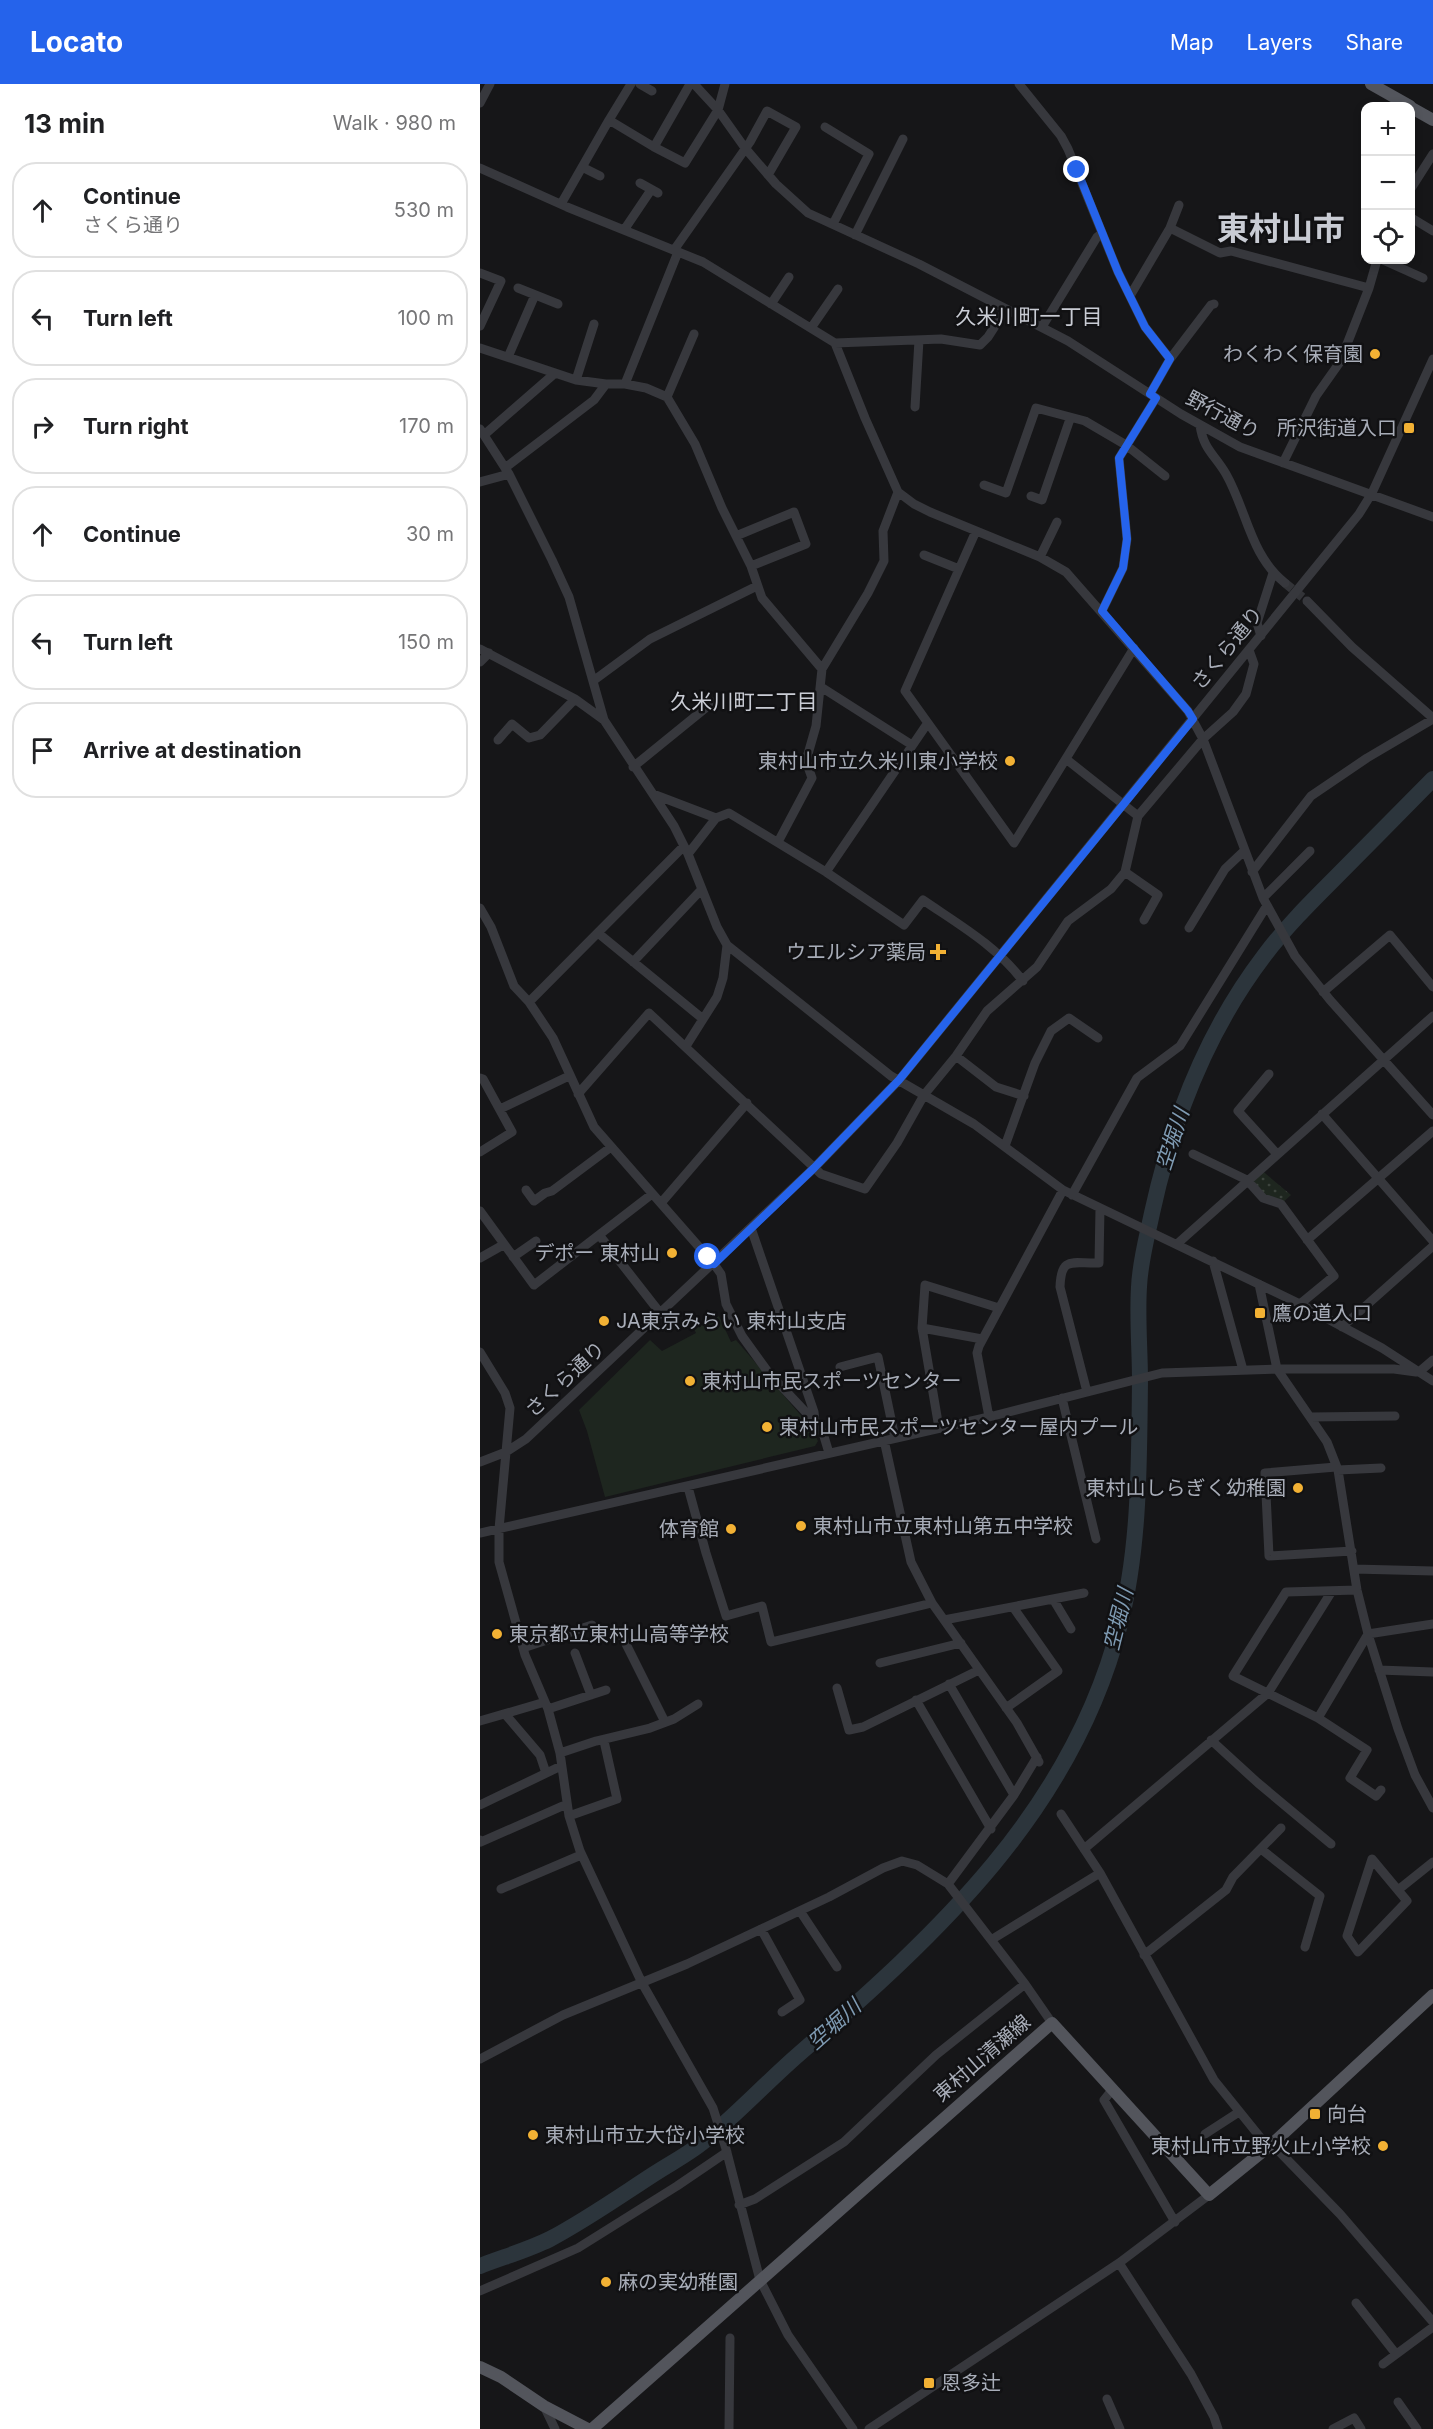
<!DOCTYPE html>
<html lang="en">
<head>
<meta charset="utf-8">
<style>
	:root { --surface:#fff; --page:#f6f6f6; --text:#202124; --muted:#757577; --line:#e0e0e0; --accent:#2563eb }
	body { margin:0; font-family:Inter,"Noto Sans JP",sans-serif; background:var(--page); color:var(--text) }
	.controls { position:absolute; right:18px; top:18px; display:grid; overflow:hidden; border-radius:12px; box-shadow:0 3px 9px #0003 }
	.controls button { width:54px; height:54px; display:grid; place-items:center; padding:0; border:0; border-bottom:2px solid var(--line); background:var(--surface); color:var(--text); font:30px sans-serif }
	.stop { position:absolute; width:18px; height:18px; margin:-14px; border:4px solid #2563eb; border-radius:50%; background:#fff }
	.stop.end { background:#2563eb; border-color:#fff; box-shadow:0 2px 6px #0008 }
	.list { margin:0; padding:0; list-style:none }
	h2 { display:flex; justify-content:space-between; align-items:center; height:78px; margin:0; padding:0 24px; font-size:26px }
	h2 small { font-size:20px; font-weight:400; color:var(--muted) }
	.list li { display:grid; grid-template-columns:39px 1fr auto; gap:18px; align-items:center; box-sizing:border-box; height:96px; margin:0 12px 12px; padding:0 12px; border:2px solid var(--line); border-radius:24px }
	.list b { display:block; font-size:22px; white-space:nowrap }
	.list p { margin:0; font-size:20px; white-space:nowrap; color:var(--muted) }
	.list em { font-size:20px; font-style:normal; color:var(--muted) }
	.icon { flex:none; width:33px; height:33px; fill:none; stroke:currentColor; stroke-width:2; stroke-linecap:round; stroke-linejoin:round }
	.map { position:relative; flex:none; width:953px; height:2345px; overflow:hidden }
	header { display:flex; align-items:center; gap:36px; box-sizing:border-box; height:84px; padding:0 30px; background:var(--accent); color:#fff }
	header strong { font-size:28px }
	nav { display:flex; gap:33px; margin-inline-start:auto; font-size:21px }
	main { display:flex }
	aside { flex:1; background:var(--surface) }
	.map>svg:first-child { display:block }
</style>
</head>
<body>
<header>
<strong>Locato</strong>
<nav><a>Map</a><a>Layers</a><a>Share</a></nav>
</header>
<main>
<aside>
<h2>13 min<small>Walk · 980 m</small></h2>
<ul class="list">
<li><svg class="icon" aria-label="ahead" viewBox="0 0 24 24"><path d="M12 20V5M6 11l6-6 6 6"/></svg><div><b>Continue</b><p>さくら通り</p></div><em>530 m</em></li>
<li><svg class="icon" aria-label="left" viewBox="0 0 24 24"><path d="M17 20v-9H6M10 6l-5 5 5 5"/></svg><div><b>Turn left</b></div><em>100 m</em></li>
<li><svg class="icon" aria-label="right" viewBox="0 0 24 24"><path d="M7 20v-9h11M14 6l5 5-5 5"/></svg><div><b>Turn right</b></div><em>170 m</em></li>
<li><svg class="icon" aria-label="ahead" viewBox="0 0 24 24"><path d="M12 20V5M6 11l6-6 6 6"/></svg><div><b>Continue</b></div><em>30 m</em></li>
<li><svg class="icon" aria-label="left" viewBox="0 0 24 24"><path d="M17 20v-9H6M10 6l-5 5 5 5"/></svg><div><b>Turn left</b></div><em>150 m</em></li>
<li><svg class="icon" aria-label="arrive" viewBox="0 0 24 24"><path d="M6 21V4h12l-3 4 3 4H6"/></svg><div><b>Arrive at destination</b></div></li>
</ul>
</aside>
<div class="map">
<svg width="953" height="2345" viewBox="0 0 953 2345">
	<defs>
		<pattern id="grass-dots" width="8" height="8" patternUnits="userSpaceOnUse" patternTransform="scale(1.5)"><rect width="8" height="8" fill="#1e261f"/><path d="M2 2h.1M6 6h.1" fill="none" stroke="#3c433d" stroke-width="1.8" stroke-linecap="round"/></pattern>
	</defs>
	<rect width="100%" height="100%" fill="#161618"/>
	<!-- grass -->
	<path fill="url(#grass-dots)" d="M 780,1085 L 811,1111 L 801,1120 L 783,1114 L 767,1096 Z"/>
	<!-- garden -->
	<path fill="#1e261f" d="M 239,1232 L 251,1258 L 256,1256 L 330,1342 L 338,1357 L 335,1362 L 125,1413 L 107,1347 L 99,1326 L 170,1256 L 182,1267 L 216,1249 L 214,1245 Z"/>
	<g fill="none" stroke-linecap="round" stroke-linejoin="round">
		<!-- river -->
		<path stroke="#2c353c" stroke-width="16" d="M 0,2182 C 23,2173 48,2166 70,2155 C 106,2136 140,2112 174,2090 C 192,2078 213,2068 229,2053 C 260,2027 288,1997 319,1970 C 458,1849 593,1726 640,1540 C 660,1462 659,1377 660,1297 C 660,1266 657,1234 659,1203 C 660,1178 667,1153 672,1129 C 692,1037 727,947 784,872 C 805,844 829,820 854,795 C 887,762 920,728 953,695"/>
		<!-- minor-tunnel -->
		<path stroke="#333438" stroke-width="9" stroke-dasharray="9 4.5" stroke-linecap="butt" d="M 805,499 L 827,517"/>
		<!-- minor -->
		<path stroke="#37383d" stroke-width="9" d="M 160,0 L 172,7
			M 210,0 L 174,63 L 205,79 L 238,26 L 245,0
			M 214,0 L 238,26 L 265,64 L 296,100 L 328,129 L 439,180 L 588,257 L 701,330 L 760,363 L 953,433
			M 539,0 L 581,52 L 588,65 L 638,188 L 665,243 L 690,275 L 670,310
			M 0,19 L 10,0
			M 129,36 L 151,0
			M 345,43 L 389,70 L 353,140
			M 102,83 L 120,92
			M 0,84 L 87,123 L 223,178 L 355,259 L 461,255 L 500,261 L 508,253 L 526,225
			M 160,99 L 178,109
			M 930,106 L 953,70
			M 81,120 L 129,36 L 174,63
			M 930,133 L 953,147
			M 690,144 L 740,169 L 751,167 L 889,204
			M 144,146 L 171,106
			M 375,151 L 423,55
			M 194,166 L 270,58 L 287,27 L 316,43 L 288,91
			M 903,176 L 943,194
			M 0,189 L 21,197 L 0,242
			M 38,204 L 78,220
			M 650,212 L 690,144 L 699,121
			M 291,220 L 309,193
			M 562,243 L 617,153 L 621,150
			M 331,244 L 358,205
			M 355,259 L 385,334 L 418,408 L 434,420 L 450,428 L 560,473 L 586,488 L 708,627 L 723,655 L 783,814 L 815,872 L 850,916 L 953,1031
			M 0,264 L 96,296 L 126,300 L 145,300 L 166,304 L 187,313 L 215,360 L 242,424 L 271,482 L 282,514 L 342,585
			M 28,273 L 55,211
			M 690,275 L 731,221 L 734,220
			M 96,296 L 114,240
			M 145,300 L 198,168
			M 187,313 L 214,250
			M 435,323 L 439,256
			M 720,341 C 723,365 735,371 746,390 C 767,427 770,471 805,499
			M 0,345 L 29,390 L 72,476 L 89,513 L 124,636 L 194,742 L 208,770 L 237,843 L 247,861 L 411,992 L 494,1040 L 583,1106 L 820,1220 L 902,1264 L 953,1297
			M 4,351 L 74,290
			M 803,379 L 836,312 L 860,278 L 889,204 L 897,176
			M 25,384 L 114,316 L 126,300
			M 0,398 L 29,390
			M 504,401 L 526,409 L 556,324 L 605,337 L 646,361 L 685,392
			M 551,412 L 562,416 L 590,335
			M 496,447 L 425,607 L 534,759 L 654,564
			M 256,452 L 314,428 L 326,460 L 271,482
			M 444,471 L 479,485
			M 560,473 L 577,438
			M 827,517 L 872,563 L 953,634
			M 622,527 L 643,484 L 647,455 L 639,374 L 676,314
			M 781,552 L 777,539 L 793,489
			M 0,565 L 95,615 L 124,636
			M 0,578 L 9,569
			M 113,597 L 170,555 L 277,502
			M 341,603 L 432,661
			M 18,656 L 32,640 L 49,654 L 60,651 L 95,615
			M 586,675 L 658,732
			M 153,683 L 233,618
			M 173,710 L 236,734
			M 298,758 L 332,694 L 326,677 L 336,642 L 342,585 L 388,509 L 404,477 L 403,447 L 418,408
			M 208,770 L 236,734 L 249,729 L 346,788 L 424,841 L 443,816 C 481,842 515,861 543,897
			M 346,788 L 447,640
			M 645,788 L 678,811 L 664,836
			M 772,788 L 831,712 L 887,674 L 953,635
			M 783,814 L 830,767
			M 0,824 L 11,843 L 34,902 L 49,918 L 73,954 L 114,1043 L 234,1180 L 241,1190 L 246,1220 L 262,1252 L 288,1288 L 335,1338 L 343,1349 L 349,1369
			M 709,844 L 745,785 L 764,767
			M 118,849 L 223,935
			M 153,878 L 222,805
			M 843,908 L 910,851 L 953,903
			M 49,918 L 204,762
			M 206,962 L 237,913 L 243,894 L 247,861
			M 476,972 L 516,1003 L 544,1012
			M 789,990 L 758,1027 L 797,1070
			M 0,994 L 3,995 L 32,1048 L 0,1068
			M 98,1010 L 169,929 L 341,1090 L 385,1105 L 417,1059 L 444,1011 L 476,972 L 507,927 L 557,883 L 588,837 L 631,805 L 645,788 L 658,732 L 723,655 L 753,628 L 766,610 L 774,580 L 769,566
			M 20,1025 L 89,992
			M 842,1030 L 953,1157
			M 525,1062 L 555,979 L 571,947 L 589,934 L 618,954
			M 713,1070 L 767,1096 L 783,1114 L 801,1120 L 854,1192 L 820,1220
			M 46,1106 L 54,1117 L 65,1109 L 72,1107 L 131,1063
			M 592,1111 L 657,994 L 700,962 L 786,823
			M 181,1119 L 267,1019
			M 0,1127 L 54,1201 L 172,1110
			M 271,1144 L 334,1328 L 335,1338
			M 120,1152 L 181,1230
			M 827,1156 L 953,1047
			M 697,1160 L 953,932
			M 33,1173 L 56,1157
			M 0,1174 L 23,1161
			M 733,1177 L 763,1286
			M 779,1200 L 797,1285 L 847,1358 L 858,1386 L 877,1506 L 888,1550 L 918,1645 L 935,1691 L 953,1724
			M 862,1243 L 953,1162
			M 442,1244 L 502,1255
			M 0,1268 L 25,1309 L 30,1324 L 19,1445 L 19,1478 L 45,1571 L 68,1625 L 80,1669 L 89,1732 L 100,1767 L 162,1899 L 233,2024 L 246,2065 L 280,2196 L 308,2251 L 373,2345
			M 360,1283 L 398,1273 L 415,1354
			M 939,1288 L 953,1276
			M 607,1308 L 580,1203 C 581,1171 593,1180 619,1179 L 620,1124
			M 582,1314 L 616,1455
			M 509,1333 L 497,1269 L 499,1262 L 583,1106
			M 830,1333 L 915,1332
			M 459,1344 L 442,1244 L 445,1201 L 519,1224
			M 404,1356 L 431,1478 L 452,1519 L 537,1639 L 559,1678
			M 0,1378 L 26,1368 L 46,1355 L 334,1084 L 419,996 L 879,430 L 892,409 L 953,275
			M 856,1383 L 785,1389 L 789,1472 L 872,1467
			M 858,1386 L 901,1384
			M 208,1403 L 226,1469 L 246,1532 L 282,1522 L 291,1558 L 452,1519
			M 0,1449 L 509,1333 L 682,1289 L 797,1285 L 914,1285 L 936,1288
			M 874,1485 L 953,1487
			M 877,1506 L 806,1508 L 753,1592 L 838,1634 L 887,1666 L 870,1694 L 896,1712 L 901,1706
			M 573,1515 L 591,1545
			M 464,1536 L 604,1509
			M 142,1552 L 185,1638
			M 43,1564 L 112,1541
			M 95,1569 L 111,1611
			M 400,1579 L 481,1559
			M 899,1586 L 953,1588
			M 469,1600 L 534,1711
			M 357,1604 L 369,1646 L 383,1643 L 499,1586
			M 436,1616 L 511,1745
			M 526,1624 L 578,1587 L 533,1523
			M 68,1625 L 126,1606
			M 25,1630 L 60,1671 L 66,1689
			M 838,1634 L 888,1550 L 953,1540
			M 0,1637 L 65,1618
			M 731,1656 L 778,1699 L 851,1760
			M 80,1669 L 116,1657 L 170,1644 L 194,1635 L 218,1620
			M 0,1721 L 81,1682
			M 581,1730 L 620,1789 L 734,1996 L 784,2058 L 792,2060 L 860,2130 L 953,2238
			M 89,1732 L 137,1715 L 124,1657
			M 0,1756 L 1,1758 L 87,1720
			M 604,1765 L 788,1609 L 852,1507
			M 781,1765 L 840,1812 L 825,1863
			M 892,1775 L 927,1817 L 878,1868 L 867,1852 Z
			M 468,1800 L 534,1711 L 557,1673
			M 21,1805 L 101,1771
			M 918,1806 L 953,1778
			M 320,1827 L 357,1883
			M 281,1845 L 320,1916 L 302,1928
			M 511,1856 L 620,1789
			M 664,1871 L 746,1806 L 753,1793 L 801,1744
			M 0,1975 L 83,1931 L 207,1880 L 349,1813 L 403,1784 L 422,1777 L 437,1781 L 468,1800 L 545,1900 L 572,1939
			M 632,2006 L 624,2016 L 695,2138
			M 725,2050 L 759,2028
			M 259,2121 L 275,2115 L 364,2058 L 456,1971 L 545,1900
			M 639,2179 L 711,2290 L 734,2333 L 738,2345
			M 0,2207 L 98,2164 L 197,2102 L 247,2068
			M 876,2219 L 916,2270
			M 903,2280 L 953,2243
			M 627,2315 L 640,2345
			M 918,2318 L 937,2345
			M 64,2322 L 75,2345
			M 249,2345 L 250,2254
			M 389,2345 L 639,2179 L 729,2111
			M 853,2345 L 874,2334 L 881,2345"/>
		<!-- major -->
		<path stroke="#53555c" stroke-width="12" d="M 891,0 L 930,22
			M 930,23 L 953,36
			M 0,2283 L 21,2293 L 64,2322 L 108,2345
			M 112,2345 L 572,1939 L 729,2111 L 792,2060 L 953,1911"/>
	</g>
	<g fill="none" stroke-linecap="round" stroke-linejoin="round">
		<!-- route -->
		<path stroke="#2563eb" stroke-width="8" d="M 228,1173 L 234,1180 L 334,1084 L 419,996 L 713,635 L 708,627 L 622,527 L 643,484 L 647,455 L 639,374 L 676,314 L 670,310 L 690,275 L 665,243 L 638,188 L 597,86"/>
	</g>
	<!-- markers -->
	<g fill="#f2b134" stroke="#111113" stroke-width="2">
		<circle cx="895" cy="270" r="6"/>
		<rect x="923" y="338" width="12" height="12" rx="3"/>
		<circle cx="530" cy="677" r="6"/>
		<path d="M455 859h6v6h6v6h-6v6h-6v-6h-6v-6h6z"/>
		<circle cx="192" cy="1169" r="6"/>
		<rect x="774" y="1223" width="12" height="12" rx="3"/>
		<circle cx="124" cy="1237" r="6"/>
		<circle cx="210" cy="1297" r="6"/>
		<circle cx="287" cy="1343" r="6"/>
		<circle cx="818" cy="1404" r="6"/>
		<circle cx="321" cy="1442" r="6"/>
		<circle cx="251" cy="1445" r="6"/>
		<circle cx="17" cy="1550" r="6"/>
		<rect x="829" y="2024" width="12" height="12" rx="3"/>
		<circle cx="53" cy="2051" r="6"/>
		<circle cx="903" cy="2062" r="6"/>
		<circle cx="126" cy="2198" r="6"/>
		<rect x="443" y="2293" width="12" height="12" rx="3"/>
	</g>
	<g text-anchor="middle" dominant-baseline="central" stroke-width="5" stroke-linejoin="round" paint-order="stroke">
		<!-- poi labels -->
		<g font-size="20" fill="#a8adb8" stroke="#111113" text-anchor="start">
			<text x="883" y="270" text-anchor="end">わくわく保育園</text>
			<text x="917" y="344" text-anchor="end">所沢街道入口</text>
			<text x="518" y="677" text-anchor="end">東村山市立久米川東小学校</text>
			<text x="446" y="868" text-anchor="end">ウエルシア薬局</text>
			<text x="180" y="1169" text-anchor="end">デポー 東村山</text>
			<text x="792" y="1229">鷹の道入口</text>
			<text x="136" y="1237">JA東京みらい 東村山支店</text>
			<text x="222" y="1297">東村山市民スポーツセンター</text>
			<text x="299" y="1343">東村山市民スポーツセンター屋内プール</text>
			<text x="806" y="1404" text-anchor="end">東村山しらぎく幼稚園</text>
			<text x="333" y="1442">東村山市立東村山第五中学校</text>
			<text x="239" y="1445" text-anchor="end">体育館</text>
			<text x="29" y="1550">東京都立東村山高等学校</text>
			<text x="847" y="2030">向台</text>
			<text x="65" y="2051">東村山市立大岱小学校</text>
			<text x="891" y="2062" text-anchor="end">東村山市立野火止小学校</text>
			<text x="138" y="2198">麻の実幼稚園</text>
			<text x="461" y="2299">恩多辻</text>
		</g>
		<!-- street labels -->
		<g font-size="20" fill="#a8adb8" stroke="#111113">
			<text transform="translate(743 331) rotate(28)">野行通り</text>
			<text transform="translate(747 564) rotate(-51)">さくら通り</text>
			<text transform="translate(85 1295) rotate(-43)">さくら通り</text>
			<text transform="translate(502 1974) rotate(-41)">東村山清瀬線</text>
		</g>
		<!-- neighbourhood labels -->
		<g font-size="21" fill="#c9ccd4" stroke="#111113">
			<text x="549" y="232">久米川町一丁目</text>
			<text x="264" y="617">久米川町二丁目</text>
		</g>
		<!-- water labels -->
		<g font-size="21" font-style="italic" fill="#7f9bb3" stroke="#111113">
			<text transform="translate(692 1055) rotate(-72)">空堀川</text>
			<text transform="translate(638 1535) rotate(-76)">空堀川</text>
			<text transform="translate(354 1940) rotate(-42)">空堀川</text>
		</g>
		<!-- town labels -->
		<g font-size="32" font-weight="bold" fill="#c9ccd4" stroke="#111113">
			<text x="801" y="144">東村山市</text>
		</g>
	</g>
</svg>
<div class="controls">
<button>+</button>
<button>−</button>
<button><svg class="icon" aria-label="locate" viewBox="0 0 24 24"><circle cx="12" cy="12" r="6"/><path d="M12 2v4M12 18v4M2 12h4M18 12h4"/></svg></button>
</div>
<div class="stop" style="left:228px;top:1173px"></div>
<div class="stop end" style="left:597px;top:86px"></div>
</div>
</main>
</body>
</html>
